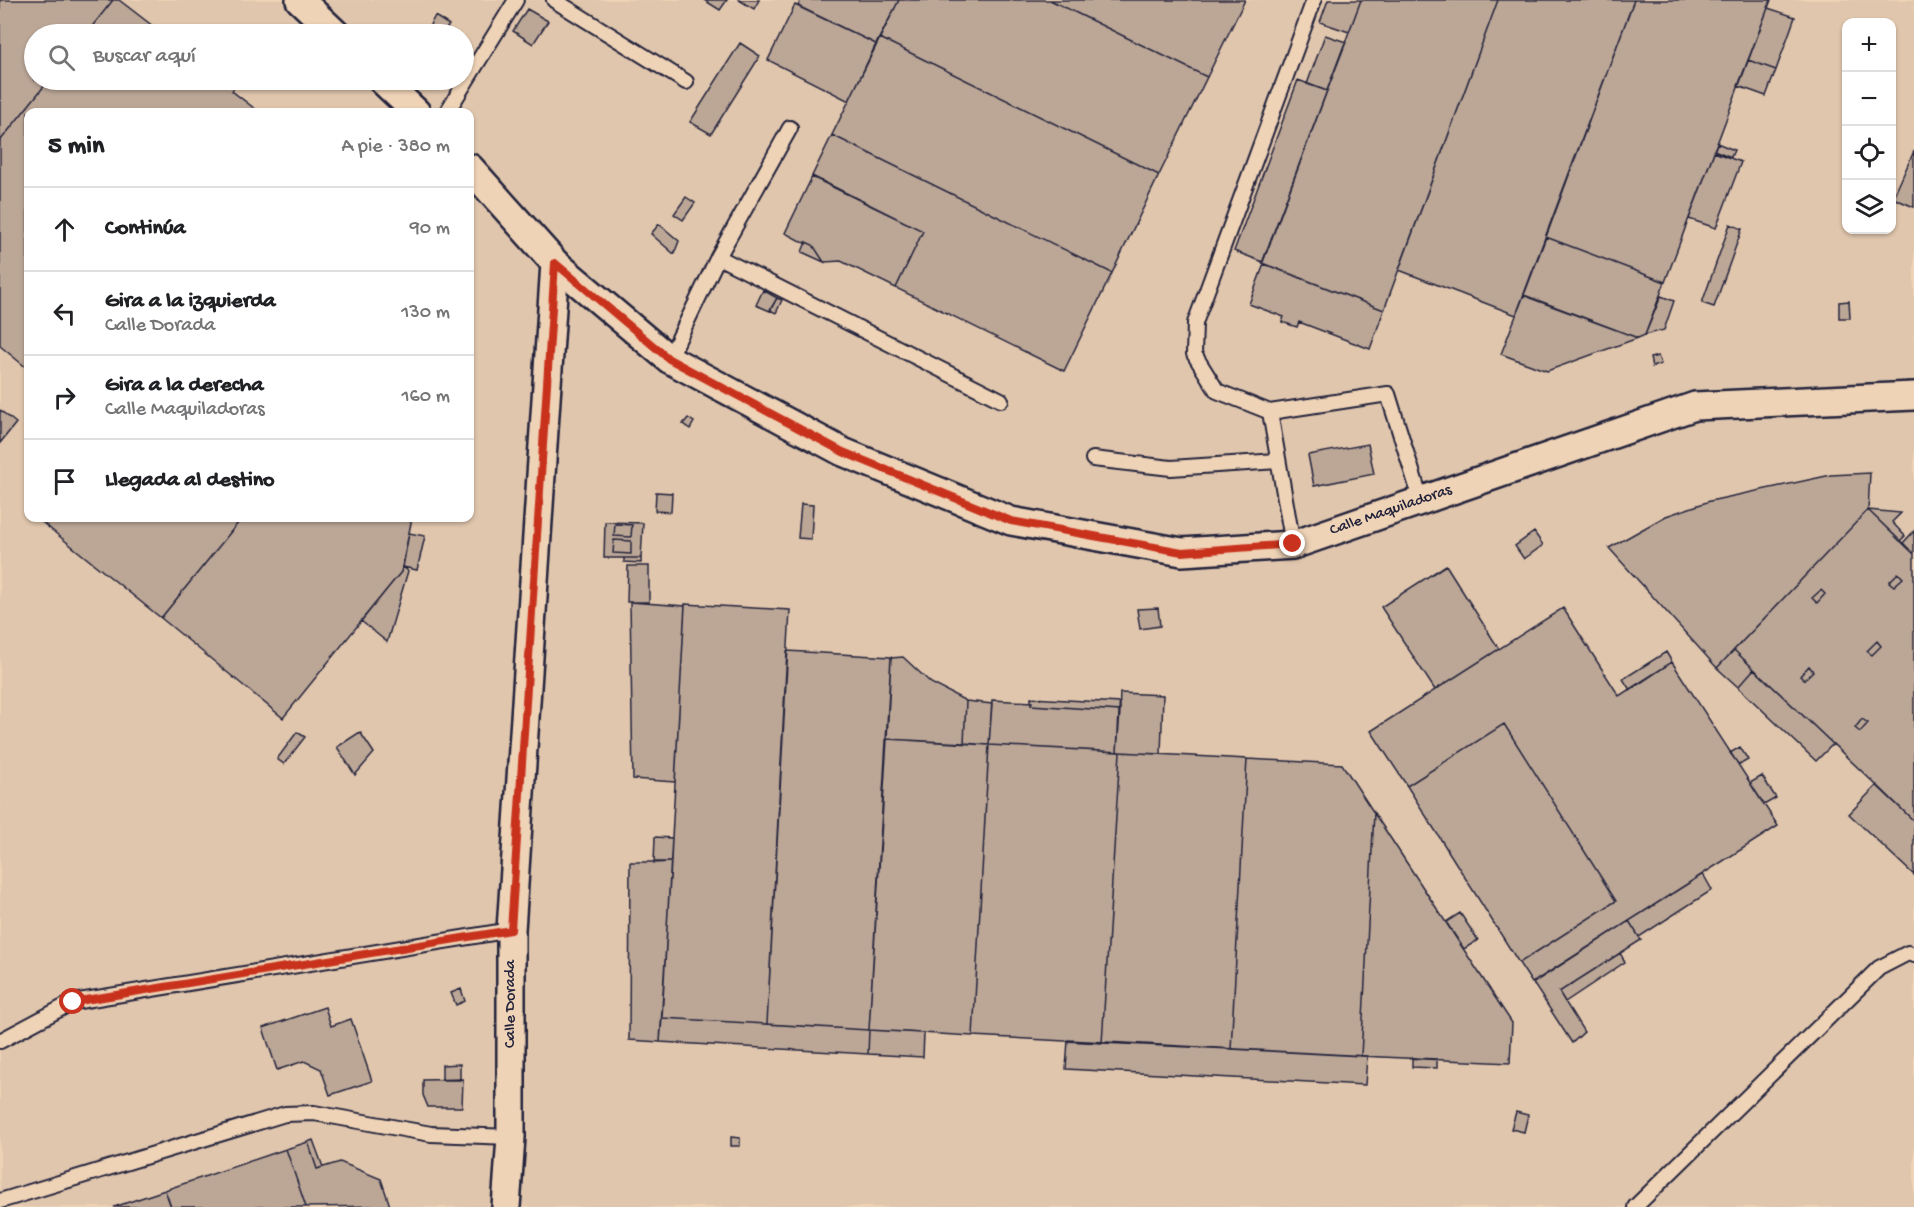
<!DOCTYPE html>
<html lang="es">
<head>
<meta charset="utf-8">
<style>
	:root { --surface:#fff; --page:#f2f2f2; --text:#202124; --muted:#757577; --line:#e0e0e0 }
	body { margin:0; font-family:"Gochi Hand",sans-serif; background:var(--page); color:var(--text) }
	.controls { position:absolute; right:18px; top:18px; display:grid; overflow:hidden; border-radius:12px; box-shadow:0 2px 4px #0004 }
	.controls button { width:54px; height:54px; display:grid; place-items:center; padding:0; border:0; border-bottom:2px solid var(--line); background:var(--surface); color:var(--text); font:30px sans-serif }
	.stop { position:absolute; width:18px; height:18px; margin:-14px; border:4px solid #c8321e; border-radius:50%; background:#fff }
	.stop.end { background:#c8321e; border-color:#fff; box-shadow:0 2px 6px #0008 }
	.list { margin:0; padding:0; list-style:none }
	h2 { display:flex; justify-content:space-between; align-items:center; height:78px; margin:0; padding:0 24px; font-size:26px }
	h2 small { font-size:20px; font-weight:400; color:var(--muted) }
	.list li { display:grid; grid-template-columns:39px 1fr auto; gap:18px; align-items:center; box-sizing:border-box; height:84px; padding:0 24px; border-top:2px solid var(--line) }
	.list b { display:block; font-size:22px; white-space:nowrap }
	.list p { margin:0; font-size:20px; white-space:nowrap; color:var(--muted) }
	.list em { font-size:20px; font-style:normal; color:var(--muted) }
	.icon { flex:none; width:33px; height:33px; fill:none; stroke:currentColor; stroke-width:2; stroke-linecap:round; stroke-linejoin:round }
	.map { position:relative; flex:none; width:1914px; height:1207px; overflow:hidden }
	.search { position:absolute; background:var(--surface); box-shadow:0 2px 4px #0004; left:24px; top:24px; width:450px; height:66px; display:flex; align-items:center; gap:15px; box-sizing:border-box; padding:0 21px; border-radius:33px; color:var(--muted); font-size:22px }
	.panel { position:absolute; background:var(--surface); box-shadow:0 2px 4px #0004; left:24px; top:108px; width:450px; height:414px; border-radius:12px }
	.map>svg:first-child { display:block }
</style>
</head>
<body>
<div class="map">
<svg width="1914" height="1207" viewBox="0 0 1914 1207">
	<rect width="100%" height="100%" fill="#efd3b6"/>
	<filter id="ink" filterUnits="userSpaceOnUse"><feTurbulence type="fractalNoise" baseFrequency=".0167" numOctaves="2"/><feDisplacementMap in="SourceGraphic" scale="12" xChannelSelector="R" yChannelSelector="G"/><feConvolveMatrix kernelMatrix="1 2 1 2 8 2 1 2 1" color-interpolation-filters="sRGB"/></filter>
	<g filter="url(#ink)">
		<!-- built -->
		<path fill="#e0c6ad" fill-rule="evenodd" d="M 0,0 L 1914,0 L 1914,1207 L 0,1207 ZM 1846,22 L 1892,22 L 1892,230 L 1846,230 ZM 34,34 L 464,34 L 464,80 L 34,80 ZM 28,112 L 470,112 L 470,518 L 28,518 Z"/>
		<!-- building -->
		<path fill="#bca797" stroke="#22223b" stroke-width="1.5" fill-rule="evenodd" d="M 0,0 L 113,0 L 86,34 L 34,34 L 34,80 L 49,80 L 0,141 Z
			M 113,0 L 119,0 L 162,33 L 165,29 L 171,34 L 86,34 Z
			M 704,0 L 727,0 L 720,10 Z
			M 739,0 L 759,0 L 754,9 Z
			M 801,0 L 899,0 L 876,44 L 798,6 Z
			M 899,0 L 1050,0 L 1207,77 L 1159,175 L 880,38 Z
			M 1050,0 L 1245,0 L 1207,77 Z
			M 1328,0 L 1361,0 L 1349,32 L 1320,22 Z
			M 1361,0 L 1498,0 L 1384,310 L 1262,263 Z
			M 1498,0 L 1634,0 L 1516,315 L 1399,270 Z
			M 1634,0 L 1771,0 L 1665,282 L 1546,237 Z
			M 795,5 L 876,44 L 849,101 L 768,60 Z
			M 1768,8 L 1795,17 L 1776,70 L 1748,60 Z
			M 527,9 L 548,21 L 533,44 L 513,31 Z
			M 435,16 L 449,25 L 443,34 L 425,34 Z
			M 1325,35 L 1346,42 L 1327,91 L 1307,84 Z
			M 880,38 L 1159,175 L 1112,273 L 832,135 Z
			M 740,43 L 760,56 L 711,134 L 690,122 Z
			M 1748,60 L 1776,70 L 1766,96 L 1738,86 Z
			M 49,80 L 228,80 L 235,86 L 232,91 L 259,112 L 28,112 L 28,369 L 0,346 L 0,141 Z
			M 1298,80 L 1327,91 L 1263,262 L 1234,251 Z
			M 832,135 L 1112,273 L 1064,371 L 896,288 L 923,231 L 812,176 Z
			M 1717,143 L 1734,150 L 1731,157 L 1714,150 Z
			M 1914,151 L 1914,207 L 1893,198 Z
			M 1714,152 L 1741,162 L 1716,228 L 1689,219 Z
			M 812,177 L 923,231 L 896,288 L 841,261 L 824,262 L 813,245 L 806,242 L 806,244 L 785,233 Z
			M 686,197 L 695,203 L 683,220 L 674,214 Z
			M 659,224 L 679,241 L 674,254 L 651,234 Z
			M 1730,224 L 1742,229 L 1714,307 L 1702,303 Z
			M 1546,237 L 1665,282 L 1645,335 L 1638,338 L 1524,295 Z
			M 806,242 L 813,245 L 824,262 L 802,252 Z
			M 1264,264 L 1384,310 L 1370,349 L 1299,322 L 1297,327 L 1282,322 L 1284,317 L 1249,304 Z
			M 763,290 L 777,298 L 770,311 L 756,305 Z
			M 1524,295 L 1530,298 L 1638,338 L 1547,371 L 1501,354 Z
			M 1661,296 L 1674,301 L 1664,330 L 1645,335 Z
			M 777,298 L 782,300 L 776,313 L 770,310 Z
			M 1849,301 L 1850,318 L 1839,318 L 1839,302 Z
			M 1658,356 L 1661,364 L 1652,367 L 1650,358 Z
			M 0,410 L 16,423 L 0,443 Z
			M 688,418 L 694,422 L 690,429 L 683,424 Z
			M 1368,444 L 1374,474 L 1314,486 L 1308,455 Z
			M 1870,473 L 1868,510 L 1717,668 L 1609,548 L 1666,516 L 1710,501 L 1831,475 Z
			M 656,492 L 672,493 L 671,512 L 655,511 Z
			M 801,504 L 813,505 L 811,539 L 798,538 Z
			M 1868,510 L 1914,554 L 1914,821 L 1734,650 ZM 1898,573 L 1903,578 L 1894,586 L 1889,582 ZM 1821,590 L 1825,594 L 1817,603 L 1812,598 ZM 1877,641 L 1881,646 L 1872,655 L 1867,651 ZM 1809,666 L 1813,671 L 1804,680 L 1800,676 ZM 1862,719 L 1868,723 L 1860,732 L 1855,728 Z
			M 1868,510 L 1901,513 L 1892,522 L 1905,536 L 1900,541 Z
			M 39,518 L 242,518 L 161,618 L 38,519 Z
			M 242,518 L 412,518 L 401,572 L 283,718 L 161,618 Z
			M 605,522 L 643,523 L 641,558 L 604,558 ZM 615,524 L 632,525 L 631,537 L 614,536 ZM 614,540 L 631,541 L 631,554 L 613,553 Z
			M 615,524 L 632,525 L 631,537 L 614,536 Z
			M 1914,531 L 1914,554 L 1903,543 Z
			M 1534,532 L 1543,545 L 1524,559 L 1515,546 Z
			M 409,533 L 425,536 L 417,570 L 403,567 Z
			M 614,540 L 631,541 L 631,554 L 613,553 Z
			M 624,558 L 641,558 L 641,563 L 624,562 Z
			M 1446,565 L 1499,649 L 1435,690 L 1381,607 Z
			M 628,566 L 649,566 L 649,602 L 627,602 Z
			M 403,567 L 408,571 L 387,642 L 361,621 L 401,572 Z
			M 1898,573 L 1903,578 L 1894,586 L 1889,582 Z
			M 1821,590 L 1825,594 L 1817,603 L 1812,598 Z
			M 630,602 L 685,606 L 675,782 L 633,779 Z
			M 685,604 L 790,610 L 767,1024 L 662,1018 Z
			M 1158,608 L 1160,626 L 1140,629 L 1137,609 Z
			M 1563,608 L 1619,696 L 1672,662 L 1778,826 L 1532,983 L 1519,963 L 1616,901 L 1504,724 L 1407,786 L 1371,731 Z
			M 1877,641 L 1881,646 L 1872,655 L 1867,651 Z
			M 1734,650 L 1754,669 L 1738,687 L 1717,668 Z
			M 787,651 L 891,657 L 869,1030 L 767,1024 Z
			M 1666,652 L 1672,662 L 1630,690 L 1623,679 Z
			M 903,657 L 931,683 L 966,701 L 964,743 L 887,739 L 891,658 Z
			M 1809,666 L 1813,671 L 1804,680 L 1800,676 Z
			M 1754,669 L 1833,744 L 1816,761 L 1738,687 Z
			M 1120,693 L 1163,695 L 1161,754 L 1117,752 Z
			M 1031,698 L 1120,703 L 1120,711 L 1031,705 Z
			M 992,700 L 1032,702 L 1031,705 L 1120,711 L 1117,752 L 989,745 Z
			M 966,701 L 992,704 L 989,745 L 964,743 Z
			M 1862,719 L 1868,723 L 1860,732 L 1855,728 Z
			M 1504,724 L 1616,901 L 1519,963 L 1407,786 Z
			M 297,732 L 305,737 L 284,764 L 277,759 Z
			M 360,732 L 374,753 L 355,775 L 337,747 Z
			M 887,739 L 989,745 L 973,1036 L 869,1030 Z
			M 989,745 L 1120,752 L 1102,1043 L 973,1036 Z
			M 1740,747 L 1748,760 L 1739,765 L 1730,753 Z
			M 1120,752 L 1247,759 L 1231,1049 L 1102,1043 Z
			M 1247,759 L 1342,764 L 1374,813 L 1361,1056 L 1231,1049 Z
			M 1762,776 L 1776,798 L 1764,805 L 1750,783 Z
			M 1877,785 L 1914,821 L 1914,875 L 1849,814 Z
			M 1374,813 L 1512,1023 L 1510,1063 L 1361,1056 Z
			M 655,837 L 672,838 L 671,862 L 654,863 Z
			M 630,862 L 671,862 L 660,1042 L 629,1040 Z
			M 1703,874 L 1712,890 L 1639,937 L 1629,921 Z
			M 1460,913 L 1478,940 L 1464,949 L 1446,922 Z
			M 1629,921 L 1641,940 L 1559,992 L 1584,1032 L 1572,1043 L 1533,983 Z
			M 1620,953 L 1625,962 L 1565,1002 L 1559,992 Z
			M 461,989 L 465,1001 L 456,1005 L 451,993 Z
			M 325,1007 L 331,1026 L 351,1019 L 372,1081 L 330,1095 L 321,1069 L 304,1061 L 277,1070 L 263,1028 Z
			M 662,1018 L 869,1030 L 868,1054 L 660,1042 Z
			M 869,1030 L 924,1033 L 923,1057 L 868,1054 Z
			M 1068,1040 L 1367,1056 L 1365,1085 L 1066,1069 Z
			M 1412,1058 L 1437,1059 L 1437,1068 L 1412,1067 Z
			M 460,1064 L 460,1080 L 442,1080 L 442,1065 Z
			M 463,1079 L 462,1107 L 428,1107 L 423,1095 L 423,1080 Z
			M 1516,1112 L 1528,1115 L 1524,1132 L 1511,1129 Z
			M 731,1137 L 740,1138 L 740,1146 L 731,1146 Z
			M 313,1140 L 323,1167 L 317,1169 L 308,1142 Z
			M 308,1142 L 317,1169 L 340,1162 L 381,1179 L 390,1206 L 306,1207 L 286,1149 Z
			M 286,1149 L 306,1207 L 171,1207 L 165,1190 Z
			M 165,1190 L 171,1207 L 114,1207 Z"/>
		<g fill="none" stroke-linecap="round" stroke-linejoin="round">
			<!-- service casing -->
			<g stroke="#22223b" stroke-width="18">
				<path id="service" d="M 554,0 L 686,82
					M 1314,0 L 1195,323 L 1194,354 L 1217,391 L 1270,412 L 1388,394 L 1421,500
					M 447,112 L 516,0
					M 718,257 L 1001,400
					M 669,359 L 718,257 L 790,128
					M 1270,412 L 1293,545
					M 1093,459 L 1171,468 L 1278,461
					M 0,1041 L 73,1002 L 511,930
					M 0,1201 L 285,1114 L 314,1113 L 431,1134 L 511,1137
					M 1635,1207 L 1879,968 L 1908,953 L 1914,955"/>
			</g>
			<!-- minor casing -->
			<g stroke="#22223b" stroke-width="32">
				<path id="minor" d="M 300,0 L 336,34
					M 382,80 L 416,112
					M 470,168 L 555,263 L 669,359 L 843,452 L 1011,521 L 1182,552 L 1293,545 L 1695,406 L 1914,396
					M 506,1207 L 511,1137 L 511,930 L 555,263"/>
			</g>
			<!-- service -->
			<use href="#service" stroke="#efd3b6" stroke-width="14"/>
			<!-- minor -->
			<use href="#minor" stroke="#efd3b6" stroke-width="27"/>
		</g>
	</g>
	<g fill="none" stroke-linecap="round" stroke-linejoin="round" filter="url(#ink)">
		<!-- route -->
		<path stroke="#c8321e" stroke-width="8" d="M 73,1002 L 511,930 L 555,263 L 669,359 L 843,452 L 1011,521 L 1182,552 L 1293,544"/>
	</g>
	<g text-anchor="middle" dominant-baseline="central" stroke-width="6" stroke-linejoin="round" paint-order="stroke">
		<!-- street labels -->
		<g font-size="16" fill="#22223b" stroke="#efd3b6">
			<text transform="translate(1391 511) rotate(-19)">Calle Maquiladoras</text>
			<text transform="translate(511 1004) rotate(-90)">Calle Dorada</text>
		</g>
	</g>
</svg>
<div class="controls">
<button>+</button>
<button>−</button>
<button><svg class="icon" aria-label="locate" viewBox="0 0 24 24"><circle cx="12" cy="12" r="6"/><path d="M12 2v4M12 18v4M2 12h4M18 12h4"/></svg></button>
<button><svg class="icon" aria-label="layers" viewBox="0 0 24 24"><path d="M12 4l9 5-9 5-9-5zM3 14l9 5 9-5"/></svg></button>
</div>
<div class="stop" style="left:73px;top:1002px"></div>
<div class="stop end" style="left:1293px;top:544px"></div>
<div class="search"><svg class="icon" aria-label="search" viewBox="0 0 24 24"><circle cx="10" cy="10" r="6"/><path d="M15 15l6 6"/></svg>Buscar aquí</div>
<section class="panel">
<h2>5 min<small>A pie · 380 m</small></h2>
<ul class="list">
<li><svg class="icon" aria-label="ahead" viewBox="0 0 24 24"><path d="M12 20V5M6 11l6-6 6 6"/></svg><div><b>Continúa</b></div><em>90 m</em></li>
<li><svg class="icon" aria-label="left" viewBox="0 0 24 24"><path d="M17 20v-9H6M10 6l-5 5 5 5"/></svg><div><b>Gira a la izquierda</b><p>Calle Dorada</p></div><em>130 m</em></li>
<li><svg class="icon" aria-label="right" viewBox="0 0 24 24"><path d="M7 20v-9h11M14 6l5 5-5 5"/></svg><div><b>Gira a la derecha</b><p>Calle Maquiladoras</p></div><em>160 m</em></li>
<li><svg class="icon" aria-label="arrive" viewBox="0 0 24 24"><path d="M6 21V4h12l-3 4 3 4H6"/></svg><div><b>Llegada al destino</b></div></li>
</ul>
</section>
</div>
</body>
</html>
